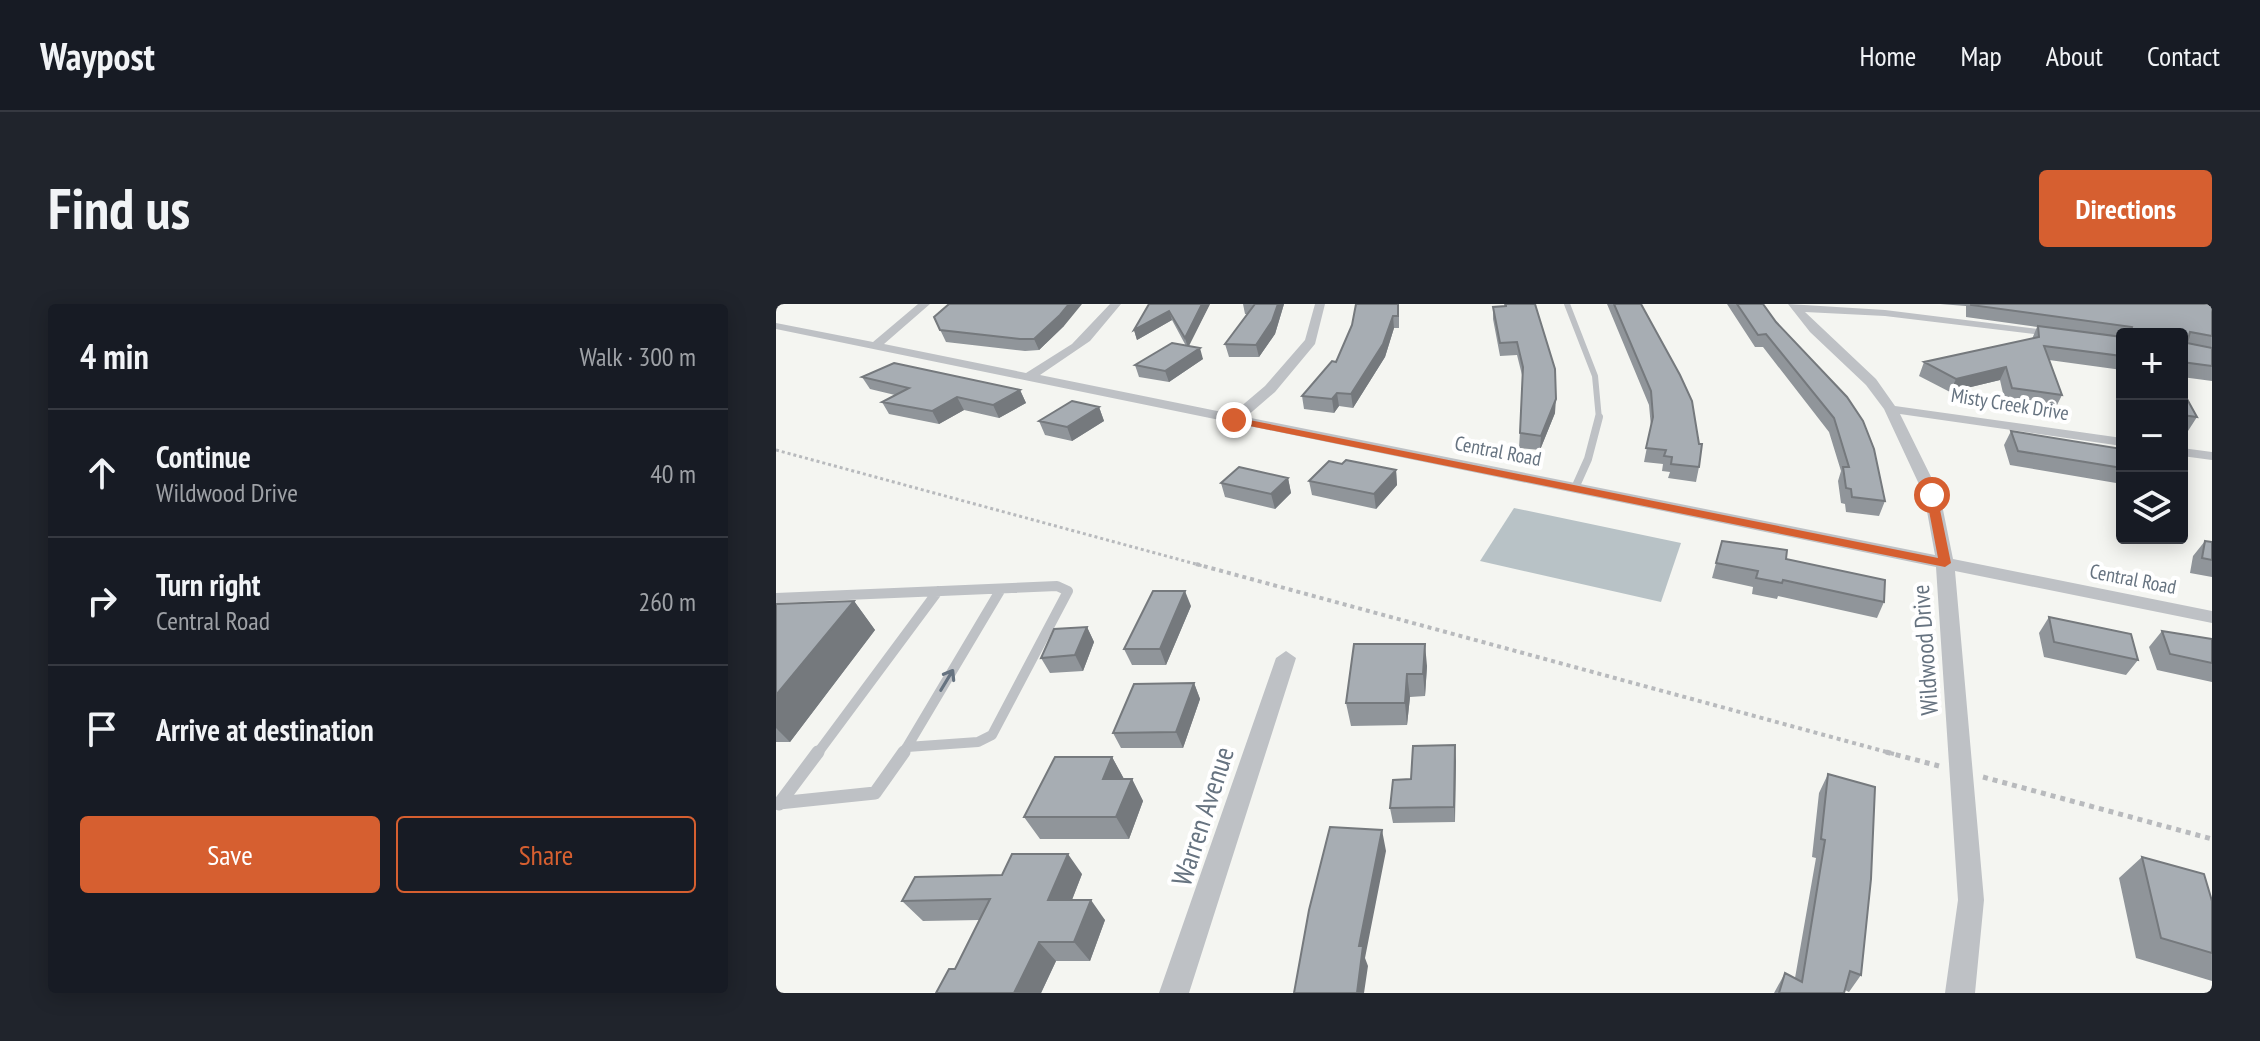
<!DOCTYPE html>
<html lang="en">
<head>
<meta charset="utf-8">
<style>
	:root { --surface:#171b24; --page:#20242c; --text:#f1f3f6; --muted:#9ea1a6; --line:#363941; --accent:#d65f30 }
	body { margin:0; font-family:"PT Sans Narrow",sans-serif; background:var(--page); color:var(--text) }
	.controls { position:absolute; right:24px; top:24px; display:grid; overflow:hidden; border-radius:8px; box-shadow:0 4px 20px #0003 }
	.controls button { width:72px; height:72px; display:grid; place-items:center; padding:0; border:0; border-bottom:2px solid var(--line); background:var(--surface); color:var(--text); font:40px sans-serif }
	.stop { position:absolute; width:24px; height:24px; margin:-18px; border:6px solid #d65f30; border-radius:50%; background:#fff }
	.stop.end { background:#d65f30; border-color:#fff; box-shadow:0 2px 8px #0008 }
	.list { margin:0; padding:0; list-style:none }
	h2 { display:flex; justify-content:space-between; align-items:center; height:104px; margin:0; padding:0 32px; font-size:34px }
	h2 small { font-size:26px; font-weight:400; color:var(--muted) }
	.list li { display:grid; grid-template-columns:52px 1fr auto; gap:24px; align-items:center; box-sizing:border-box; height:128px; padding:0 32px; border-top:2px solid var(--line) }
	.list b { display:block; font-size:30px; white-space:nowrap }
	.list p { margin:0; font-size:26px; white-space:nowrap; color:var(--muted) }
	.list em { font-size:26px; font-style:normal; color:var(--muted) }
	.actions { display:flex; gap:16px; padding:24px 32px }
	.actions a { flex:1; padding:18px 0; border:2px solid var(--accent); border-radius:8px; text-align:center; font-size:28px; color:var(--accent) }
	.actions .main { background:var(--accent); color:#fff }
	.icon { flex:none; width:44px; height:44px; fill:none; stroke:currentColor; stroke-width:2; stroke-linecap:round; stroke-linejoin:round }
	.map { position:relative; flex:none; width:1436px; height:689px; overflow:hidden; border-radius:8px }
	header { display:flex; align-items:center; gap:48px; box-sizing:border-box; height:112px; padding:0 40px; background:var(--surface); border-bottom:2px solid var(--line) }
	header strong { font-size:38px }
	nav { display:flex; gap:44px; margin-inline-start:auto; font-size:28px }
	.intro { display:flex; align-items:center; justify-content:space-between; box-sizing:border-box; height:192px; padding:0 48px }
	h1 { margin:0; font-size:56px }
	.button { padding:20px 36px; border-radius:8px; background:var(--accent); color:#fff; font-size:28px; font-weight:700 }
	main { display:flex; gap:48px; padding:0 48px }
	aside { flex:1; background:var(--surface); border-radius:8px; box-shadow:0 4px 20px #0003 }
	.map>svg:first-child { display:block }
</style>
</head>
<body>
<header>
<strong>Waypost</strong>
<nav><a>Home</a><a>Map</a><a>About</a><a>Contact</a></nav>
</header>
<div class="intro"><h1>Find us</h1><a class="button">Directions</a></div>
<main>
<aside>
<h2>4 min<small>Walk · 300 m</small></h2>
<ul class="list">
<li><svg class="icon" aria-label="ahead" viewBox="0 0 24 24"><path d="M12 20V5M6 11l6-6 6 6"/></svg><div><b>Continue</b><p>Wildwood Drive</p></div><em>40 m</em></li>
<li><svg class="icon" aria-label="right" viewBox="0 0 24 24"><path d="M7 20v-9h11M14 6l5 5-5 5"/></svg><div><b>Turn right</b><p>Central Road</p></div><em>260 m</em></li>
<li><svg class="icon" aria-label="arrive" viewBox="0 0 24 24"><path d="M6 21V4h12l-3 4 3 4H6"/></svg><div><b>Arrive at destination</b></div></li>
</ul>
<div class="actions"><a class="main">Save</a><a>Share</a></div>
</aside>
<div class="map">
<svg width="1436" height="689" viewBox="0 0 1436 689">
	<rect width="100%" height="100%" fill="#f4f5f1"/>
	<!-- water -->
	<path fill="#b8c2c6" d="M 738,204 L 905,239 L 885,298 L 704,257 Z"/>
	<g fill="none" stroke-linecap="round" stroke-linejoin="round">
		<!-- path-far2 -->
		<path stroke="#b8babd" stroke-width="3" stroke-dasharray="3 3" stroke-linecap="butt" d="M 0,146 L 427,262"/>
		<!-- path-far1 -->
		<path stroke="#b8babd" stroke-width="4" stroke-dasharray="4 4" stroke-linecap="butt" d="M 420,260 L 1118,450"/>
		<!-- path -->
		<path stroke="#b8babd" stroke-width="5" stroke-dasharray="5 5" stroke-linecap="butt" d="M 1110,448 L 1163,462
			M 1207,473 L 1436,535"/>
		<!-- service-far3 -->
		<path stroke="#bec1c5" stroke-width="6" d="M 791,0 L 819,72 L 823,115"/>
		<!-- service-far2 -->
		<path stroke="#bec1c5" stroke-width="8" d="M 799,184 L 812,155 L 823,113"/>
		<!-- service-far1 -->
		<path stroke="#bec1c5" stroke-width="10" d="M 0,294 L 281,282 L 292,287 L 216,431 L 202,438 L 131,443 L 126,450
			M 131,443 L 225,285
			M 41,450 L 162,287"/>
		<!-- service -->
		<path stroke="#bec1c5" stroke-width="13" d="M 3,499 L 99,489 L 128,448
			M 3,500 L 42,448"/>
		<!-- minor -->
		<path fill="#bec1c5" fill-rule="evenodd" d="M 142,0 L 154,0 L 108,40 L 250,69 L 296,40 L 334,0 L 345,0 L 314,37 L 264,71 L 456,110 L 489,82 L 529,36 L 539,0 L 549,0 L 539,40 L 499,88 L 470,113 L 1159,251 L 1148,191 L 1108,105 L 1090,81 L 1034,28 L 1012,0 L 1109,6 L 1286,28 L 1290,30 L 1290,34 L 1109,12 L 1029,8 L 1100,75 L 1119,102 L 1346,134 L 1346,142 L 1124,110 L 1164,191 L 1177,255 L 1436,307 L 1436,319 L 1179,267 L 1208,596 L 1199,689 L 1169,689 L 1182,596 L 1160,263 L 0,25 L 0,19 L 97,38 Z
			M 1406,144 L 1436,148 L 1436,156 L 1406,152 Z
			M 510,347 L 520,354 L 413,689 L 383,689 L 500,354 Z"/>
	</g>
	<!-- wall -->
	<path fill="#90959a" d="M 373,0 L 434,0 L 412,42 L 427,55 L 393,78 L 363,73 L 359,61 L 410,42 L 396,16 L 361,36 L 358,26 Z
		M 467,0 L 508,0 L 499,30 L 483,53 L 453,53 L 449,40 L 472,10 L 469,10 Z
		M 623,0 L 623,24 L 618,24 L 609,53 L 577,104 L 563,102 L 558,109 L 528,105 L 526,92 Z
		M 728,0 L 759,0 L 779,109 L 764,146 L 743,144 L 747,75 L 741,51 L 724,52 L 717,15 L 717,3 L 728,2 Z
		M 831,0 L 865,0 L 923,163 L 920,178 L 892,174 L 894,168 L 886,167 L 887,160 L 868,158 L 875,123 L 873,101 Z
		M 951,0 L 987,0 L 1109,197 L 1103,212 L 1070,208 L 1069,200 L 1065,199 L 1062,177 L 1065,167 L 1053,128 L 987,43 L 979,43 Z
		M 1164,0 L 1436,0 L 1436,77 L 1406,73 L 1406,30 L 1346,30 L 1346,66 L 1273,56 L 1286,91 L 1279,105 L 1229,98 L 1224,76 L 1174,88 L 1143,72 L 1148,58 L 1256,35 L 1261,23 L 1190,13 L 1190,2 Z
		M 158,13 L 288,22 L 263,46 L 249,47 L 170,38 Z
		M 86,73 L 244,86 L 250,99 L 223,114 L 188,106 L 163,120 L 113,110 L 106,98 L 119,91 L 94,85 Z
		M 323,103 L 328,117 L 296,137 L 269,131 L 263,117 Z
		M 1406,111 L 1421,113 L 1412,127 L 1406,126 Z
		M 1235,127 L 1346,145 L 1346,180 L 1234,161 L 1228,141 Z
		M 566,160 L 620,166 L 621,181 L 600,205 L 536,191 L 533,177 Z
		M 512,174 L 515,189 L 499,205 L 449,193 L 445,179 Z
		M 946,237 L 1010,255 L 1108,298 L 1101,314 L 1002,292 L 1001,295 L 976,290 L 977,283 L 936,274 Z
		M 1429,237 L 1436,238 L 1436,273 L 1414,269 L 1417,252 Z
		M 78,297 L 99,326 L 14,438 L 0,438 L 0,300 Z
		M 415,302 L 390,361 L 356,361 L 348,345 Z
		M 1273,313 L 1362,356 L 1350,371 L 1268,353 L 1263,329 Z
		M 311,323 L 318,338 L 307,367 L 274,369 L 265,354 Z
		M 1386,327 L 1436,335 L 1436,378 L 1381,366 L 1373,343 Z
		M 578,340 L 651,362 L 649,392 L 634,393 L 631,421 L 575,422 L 570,399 Z
		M 418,379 L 424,395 L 407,444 L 345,444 L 337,429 Z
		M 679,441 L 679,518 L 617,519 L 614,504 L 635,475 Z
		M 336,453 L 348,475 L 356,475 L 367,497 L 353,535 L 264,535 L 248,513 Z
		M 1052,470 L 1085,671 L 1073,688 L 1069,686 L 1068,689 L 998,689 L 1009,669 L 1019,674 L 1040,554 L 1036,553 L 1043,489 Z
		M 1366,553 L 1436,597 L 1436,677 L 1360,654 L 1343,574 Z
		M 306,570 L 296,596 L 329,616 L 314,657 L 280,657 L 265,689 L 160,689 L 179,665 L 204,616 L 147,617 L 126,597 Z"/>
	<!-- shaded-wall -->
	<path fill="#75797d" d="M 293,0 L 306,0 L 288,22 L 263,46 L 258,35 Z
		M 426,0 L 434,0 L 412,44 L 409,34 Z
		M 502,0 L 508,0 L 499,30 L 483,53 L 480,41 Z
		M 393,7 L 396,16 L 361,36 L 358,26 Z
		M 617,12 L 618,24 L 609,53 L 577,104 L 575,90 Z
		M 424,44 L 427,55 L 393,78 L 389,67 Z
		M 1230,63 L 1224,76 L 1174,88 L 1180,75 Z
		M 244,86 L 250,99 L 223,114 L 217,101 Z
		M 561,89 L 563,102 L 558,109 L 556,95 Z
		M 181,93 L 188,106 L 163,120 L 156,107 Z
		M 780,95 L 779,109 L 764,146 L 765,132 Z
		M 323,103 L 328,117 L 296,137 L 291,123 Z
		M 620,166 L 621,181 L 600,205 L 598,190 Z
		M 512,174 L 515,189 L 499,205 L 495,190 Z
		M 409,287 L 415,302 L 390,361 L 384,345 Z
		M 78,297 L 99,326 L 14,438 L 0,424 L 0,391 Z
		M 311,323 L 318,338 L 307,367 L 299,351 Z
		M 649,340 L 651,362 L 649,392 L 647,370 Z
		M 631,370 L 634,393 L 631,421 L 629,399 Z
		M 418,379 L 424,395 L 407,444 L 400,428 Z
		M 679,441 L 680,457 L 679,518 L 678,503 Z
		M 336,453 L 348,475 L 327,475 Z
		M 356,475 L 367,497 L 353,535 L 340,513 Z
		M 606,526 L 610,547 L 589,654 L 592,662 L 588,689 L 581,689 L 583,642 Z
		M 292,550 L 306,570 L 288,616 L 272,596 Z
		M 315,596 L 329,616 L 314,657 L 298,638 Z
		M 263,638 L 280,657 L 265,689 L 238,689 Z"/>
	<!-- building -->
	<path fill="#a7adb3" stroke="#75797d" stroke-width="2" d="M 173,0 L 293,0 L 284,11 L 258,35 L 244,35 L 164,26 L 158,13 Z
		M 373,0 L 426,0 L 409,34 L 393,7 L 358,26 Z
		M 479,0 L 502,0 L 496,17 L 480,41 L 449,40 Z
		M 580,0 L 622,0 L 622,12 L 617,12 L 607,40 L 575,90 L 561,89 L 556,95 L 526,92 L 556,57 L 560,58 L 576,21 Z
		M 730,0 L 759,0 L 779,65 L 780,95 L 765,132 L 744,129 L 747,63 L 741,38 L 724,39 L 717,3 L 730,2 Z
		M 838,0 L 865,0 L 904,71 L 916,97 L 923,140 L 926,140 L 923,163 L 895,160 L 896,153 L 888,152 L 890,146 L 870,144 L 877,113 L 875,87 Z
		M 961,0 L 987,0 L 1000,18 L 1071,93 L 1087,117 L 1098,145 L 1109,197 L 1076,193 L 1075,185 L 1070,184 L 1067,163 L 1073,163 L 1058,114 L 990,30 L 982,31 Z
		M 1195,0 L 1436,0 L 1436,32 L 1414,28 L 1411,39 L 1436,44 L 1436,62 L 1406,58 L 1406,30 L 1354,30 L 1356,23 L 1195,1 Z
		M 1262,22 L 1346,33 L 1346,52 L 1268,42 L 1286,91 L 1236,84 L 1230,63 L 1180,75 L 1148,58 L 1263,33 Z
		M 396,39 L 424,44 L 389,67 L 359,61 Z
		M 118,59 L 244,86 L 217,101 L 181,93 L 156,107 L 106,98 L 133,84 L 86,73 Z
		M 1406,86 L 1421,113 L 1406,111 Z
		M 296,97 L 323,103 L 291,123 L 263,117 Z
		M 1235,127 L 1346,145 L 1346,164 L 1242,147 Z
		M 570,156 L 620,166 L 598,190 L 533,177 L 553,157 L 566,160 Z
		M 463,163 L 512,174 L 495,190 L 445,179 Z
		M 946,237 L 1011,246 L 1010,255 L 1109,276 L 1108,298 L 1007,276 L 1006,279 L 980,274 L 982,267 L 940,259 Z
		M 1429,237 L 1436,238 L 1436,256 L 1426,254 Z
		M 377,287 L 409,287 L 384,345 L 348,345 Z
		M 78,297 L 0,391 L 0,300 Z
		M 1273,313 L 1355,330 L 1362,356 L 1278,338 Z
		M 311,323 L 299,351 L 265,354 L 278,325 Z
		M 1386,327 L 1436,335 L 1436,359 L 1394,350 Z
		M 578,340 L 649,340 L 647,370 L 631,370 L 629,399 L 570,399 Z
		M 418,379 L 400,428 L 337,429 L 358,380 Z
		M 679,441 L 678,503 L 614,504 L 617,476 L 635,475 L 637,442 Z
		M 279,453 L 336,453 L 327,475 L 356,475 L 340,513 L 248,513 Z
		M 1052,470 L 1099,483 L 1095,575 L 1085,671 L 1074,667 L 1068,689 L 1003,689 L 1009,669 L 1026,678 L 1049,536 L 1045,535 Z
		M 554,523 L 606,526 L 583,642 L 587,642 L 581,689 L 518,689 L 533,606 Z
		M 236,550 L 292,550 L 272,596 L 315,596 L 298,638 L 263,638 L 238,689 L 160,689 L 173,665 L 179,665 L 214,595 L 126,597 L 139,573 L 226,571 Z
		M 1366,553 L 1428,570 L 1436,597 L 1436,649 L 1385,634 Z"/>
	<!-- one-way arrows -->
	<defs><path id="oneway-shaft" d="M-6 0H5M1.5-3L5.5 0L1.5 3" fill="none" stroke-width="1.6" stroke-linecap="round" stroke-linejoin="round" transform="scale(2)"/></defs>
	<use stroke="#667380" href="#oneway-shaft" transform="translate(171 376) rotate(-59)"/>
	<!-- route -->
	<path fill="#d65f30" d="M 458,113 L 1162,254 L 1150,191 L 1156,188 L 1161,191 L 1175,259 L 1169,263 L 454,118 Z"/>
	<g text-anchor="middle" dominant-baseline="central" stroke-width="8" stroke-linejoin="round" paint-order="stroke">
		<!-- far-street labels -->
		<g font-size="20" fill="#667380" stroke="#fff">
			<text transform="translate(1234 100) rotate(9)">Misty Creek Drive</text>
			<text transform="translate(722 147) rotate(11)">Central Road</text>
			<text transform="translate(1357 275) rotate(11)">Central Road</text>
		</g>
		<!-- street labels -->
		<g font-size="24" fill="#667380" stroke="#fff">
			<text transform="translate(1149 346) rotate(-94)">Wildwood Drive</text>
		</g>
		<!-- near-street labels -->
		<g font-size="28" fill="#667380" stroke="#fff">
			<text transform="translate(426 512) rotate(-72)">Warren Avenue</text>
		</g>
	</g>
</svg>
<div class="controls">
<button>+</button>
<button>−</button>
<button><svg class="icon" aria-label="layers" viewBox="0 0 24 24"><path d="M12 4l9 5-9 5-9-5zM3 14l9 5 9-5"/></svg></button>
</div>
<div class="stop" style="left:1156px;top:191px"></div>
<div class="stop end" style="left:458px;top:116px"></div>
</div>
</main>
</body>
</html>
